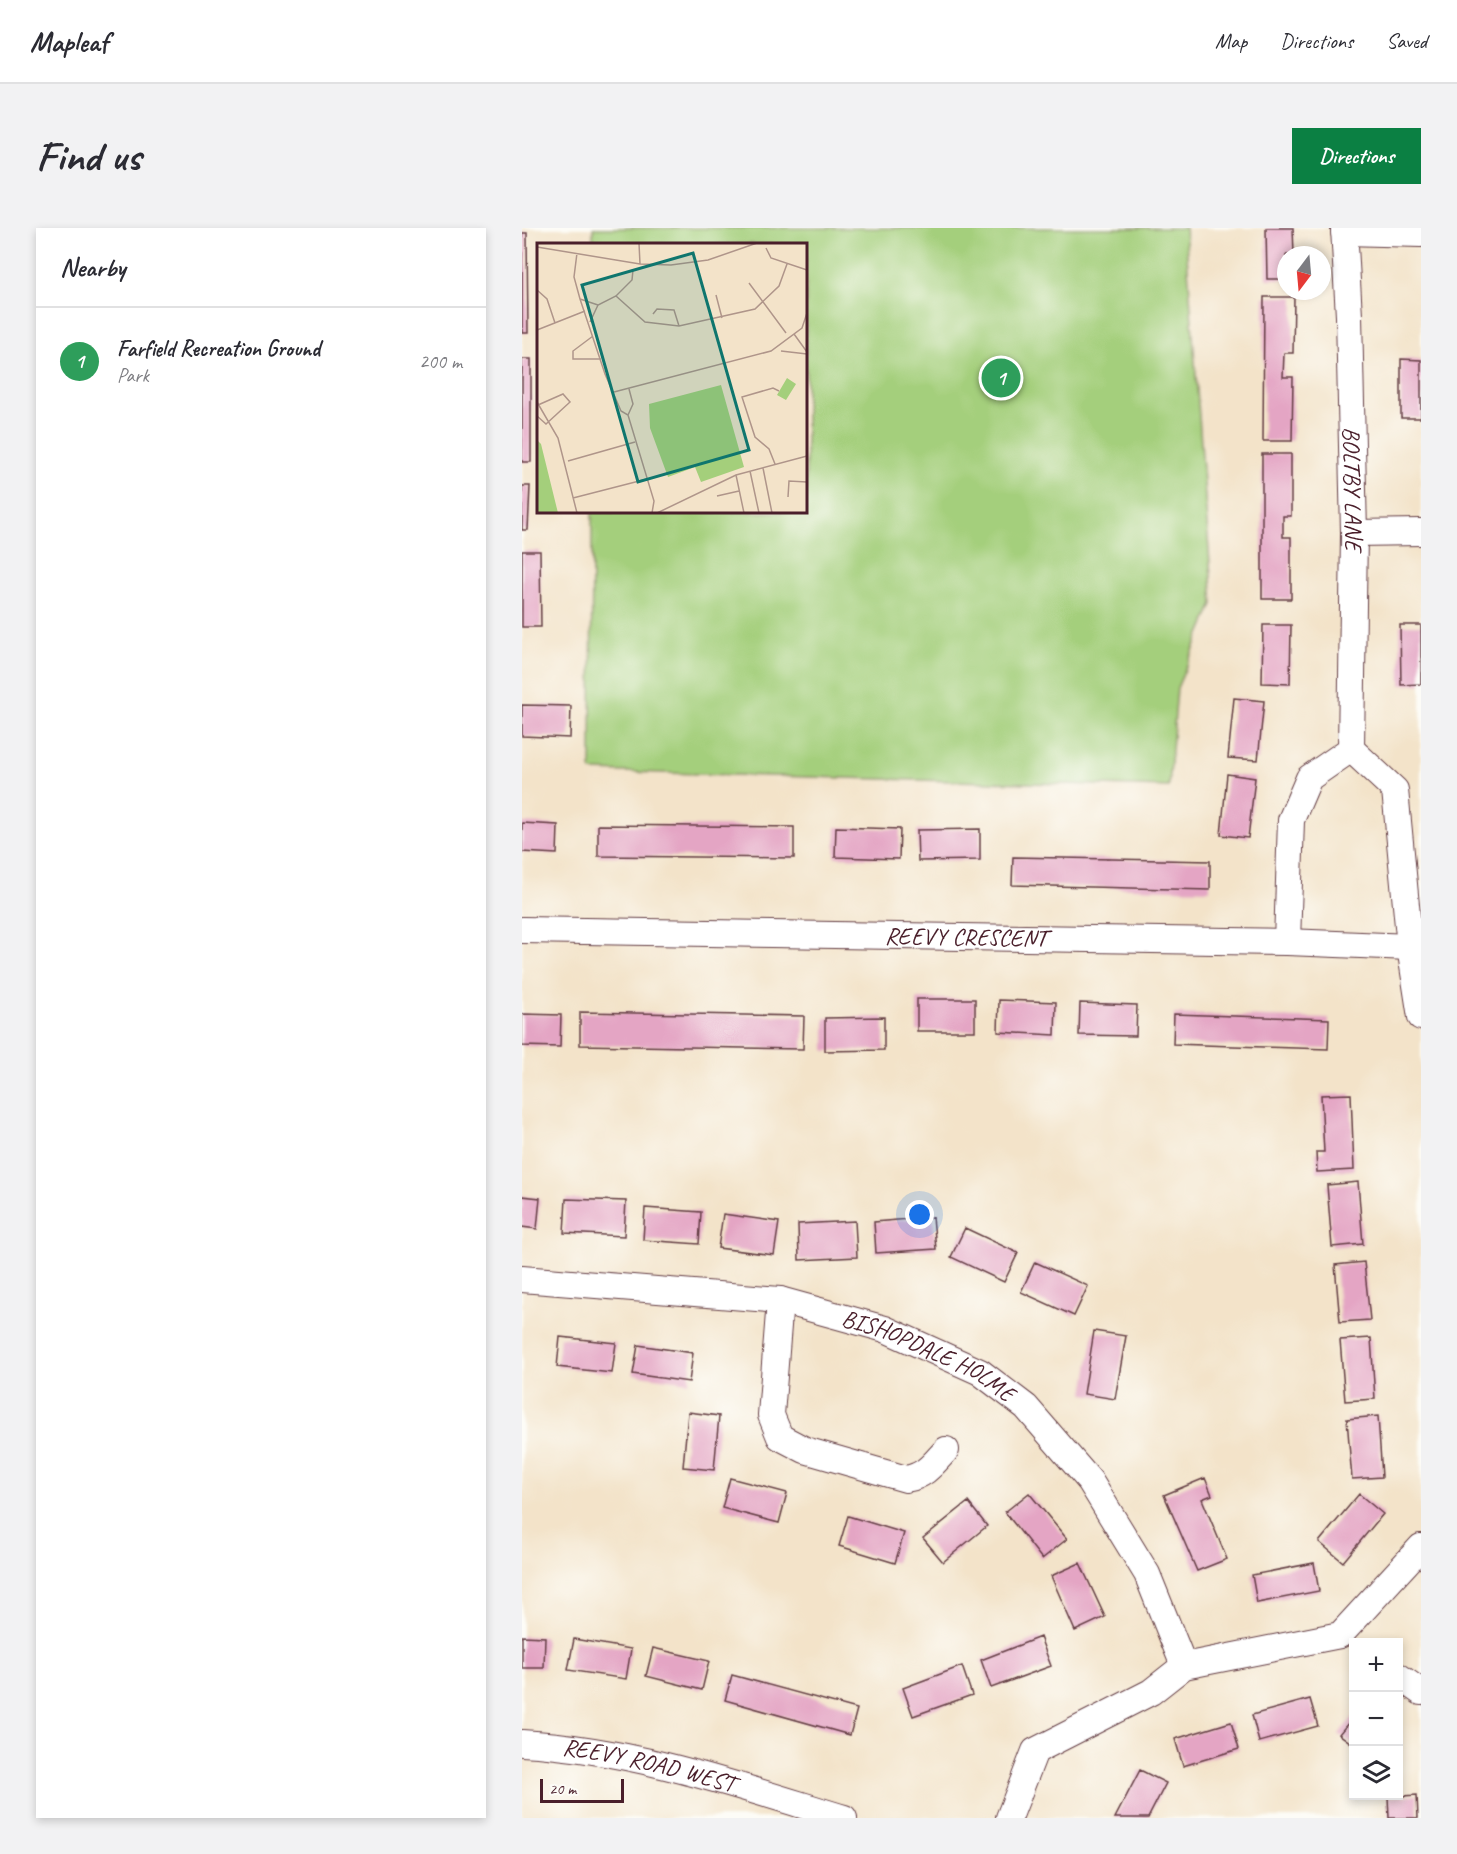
<!DOCTYPE html>
<html lang="en">
<head>
<meta charset="utf-8">
<style>
	:root { --surface:#fff; --page:#f2f2f3; --text:#2b2b33; --muted:#7c7c81; --line:#e1e1e2; --accent:#0b8043 }
	body { margin:0; font-family:Caveat,sans-serif; background:var(--page); color:var(--text) }
	.controls { position:absolute; right:18px; bottom:18px; display:grid; overflow:hidden; border-radius:0px; box-shadow:0 3px 9px #0003 }
	.controls button { width:54px; height:54px; display:grid; place-items:center; padding:0; border:0; border-bottom:2px solid var(--line); background:var(--surface); color:var(--text); font:30px sans-serif }
	.compass { position:absolute; left:755px; top:18px; width:54px; height:54px; border-radius:50%; background:var(--surface); box-shadow:0 3px 9px #0003; rotate:196deg }
	.scale { position:absolute; left:18px; bottom:15px; width:84px; box-sizing:border-box; padding-left:6px; border:3px solid #4a1f2b; border-top:0; font-size:16px; line-height:21px; white-space:nowrap; color:#4a1f2b; -webkit-text-stroke:4px #fdfcf7; paint-order:stroke }
	.you { position:absolute; left:398px; top:987px; width:21px; height:21px; margin:-15px; border:4px solid #fff; border-radius:50%; background:#1a73e8; box-shadow:0 0 0 9px #1a73e833 }
	.badge { display:grid; place-items:center; width:39px; height:39px; border-radius:50%; background:var(--accent); color:#fff; font-size:20px; font-weight:700 }
	.pin { position:absolute; translate:-50% -50%; border:3px solid #fff; box-shadow:0 2px 6px #0006 }
	.list { margin:0; padding:0; list-style:none }
	h2 { display:flex; justify-content:space-between; align-items:center; height:78px; margin:0; padding:0 24px; font-size:26px }
	h2 small { font-size:20px; font-weight:400; color:var(--muted) }
	.list li { display:grid; grid-template-columns:39px 1fr auto; gap:18px; align-items:center; box-sizing:border-box; height:108px; padding:0 24px; border-top:2px solid var(--line) }
	.list b { display:block; font-size:22px; white-space:nowrap }
	.list p { margin:0; font-size:20px; white-space:nowrap; color:var(--muted) }
	.list em { font-size:20px; font-style:normal; color:var(--muted) }
	.icon { flex:none; width:33px; height:33px; fill:none; stroke:currentColor; stroke-width:2; stroke-linecap:round; stroke-linejoin:round }
	.map { position:relative; flex:none; width:899px; height:1590px; overflow:hidden; border-radius:0px }
	header { display:flex; align-items:center; gap:36px; box-sizing:border-box; height:84px; padding:0 30px; background:var(--surface); border-bottom:2px solid var(--line) }
	header strong { font-size:28px }
	nav { display:flex; gap:33px; margin-inline-start:auto; font-size:21px }
	.intro { display:flex; align-items:center; justify-content:space-between; box-sizing:border-box; height:144px; padding:0 36px }
	h1 { margin:0; font-size:42px }
	.button { padding:15px 27px; border-radius:0px; background:var(--accent); color:#fff; font-size:21px; font-weight:700 }
	main { display:flex; gap:36px; padding:0 36px }
	aside { flex:1; background:var(--surface); border-radius:0px; box-shadow:0 3px 9px #0003 }
	.map>svg:first-child { display:block }
</style>
</head>
<body>
<header>
<strong>Mapleaf</strong>
<nav><a>Map</a><a>Directions</a><a>Saved</a></nav>
</header>
<div class="intro"><h1>Find us</h1><a class="button">Directions</a></div>
<main>
<aside>
<h2>Nearby<small></small></h2>
<ul class="list">
<li><span class="badge" style="background:#2e9e5b">1</span><div><b>Farfield Recreation Ground</b><p>Park</p></div><em>200 m</em></li>
</ul>
</aside>
<div class="map">
<svg width="899" height="1590" viewBox="0 0 899 1590">
	<rect width="100%" height="100%" fill="#fdfcf7"/>
	<filter id="ink" filterUnits="userSpaceOnUse"><feTurbulence type="fractalNoise" baseFrequency=".0167" numOctaves="2"/><feDisplacementMap in="SourceGraphic" scale="12" xChannelSelector="R" yChannelSelector="G"/><feConvolveMatrix kernelMatrix="1 2 1 2 8 2 1 2 1" color-interpolation-filters="sRGB"/></filter>
	<filter id="wash" filterUnits="userSpaceOnUse"><feTurbulence type="fractalNoise" baseFrequency=".008" numOctaves="4" result="noise"/><feDisplacementMap in="SourceGraphic" scale="24" xChannelSelector="R" yChannelSelector="G"/><feGaussianBlur stdDeviation="1.35" result="paint"/><feColorMatrix in="noise" values="0 0 0 0 0 0 0 0 0 0 0 0 0 0 0 0 0 1.4 0 .05"/><feComposite in="paint" operator="in"/></filter>
	<g filter="url(#wash)">
		<rect width="100%" height="100%" fill="#f3e3c9"/>
		<!-- green -->
		<path fill="#a4cf7b" stroke="#777753" stroke-width="1.5" d="M 71,0 L 663,0 L 691,376 L 655,460 L 647,559 L 69,543 L 70,284 L 284,284 L 284,16 L 71,16 Z"/>
		<g id="blocks">
			<!-- building -->
			<path fill="#e4a5c4" d="M 744,0 L 771,0 L 772,27 L 764,27 L 764,51 L 745,51 Z
				M 0,5 L 5,5 L 6,105 L 0,105 Z
				M 742,69 L 772,69 L 771,125 L 762,125 L 761,149 L 771,149 L 770,213 L 741,213 Z
				M 0,131 L 9,131 L 9,234 L 0,234 Z
				M 879,131 L 899,132 L 899,190 L 879,190 Z
				M 740,226 L 769,226 L 769,288 L 761,288 L 761,309 L 769,309 L 769,371 L 740,371 Z
				M 0,258 L 8,258 L 6,302 L 0,302 Z
				M 0,323 L 18,323 L 19,399 L 0,399 Z
				M 741,397 L 769,397 L 768,456 L 740,455 Z
				M 878,397 L 899,397 L 899,456 L 879,457 Z
				M 712,470 L 742,473 L 736,532 L 706,530 Z
				M 0,477 L 49,478 L 48,510 L 0,508 Z
				M 705,546 L 733,550 L 726,610 L 699,607 Z
				M 0,595 L 36,597 L 35,626 L 0,624 Z
				M 76,597 L 272,599 L 272,630 L 76,628 Z
				M 314,599 L 378,601 L 377,631 L 313,629 Z
				M 458,601 L 458,632 L 396,633 L 395,602 Z
				M 491,629 L 688,633 L 688,662 L 490,657 Z
				M 395,771 L 453,771 L 453,803 L 395,803 Z
				M 477,772 L 534,774 L 533,807 L 476,804 Z
				M 558,775 L 615,777 L 614,808 L 557,807 Z
				M 58,784 L 282,788 L 281,821 L 58,817 Z
				M 0,786 L 39,787 L 38,819 L 0,818 Z
				M 652,786 L 807,791 L 806,821 L 651,816 Z
				M 362,789 L 362,822 L 303,823 L 303,790 Z
				M 829,866 L 832,942 L 795,944 L 794,924 L 802,924 L 799,867 Z
				M 836,954 L 841,1016 L 810,1019 L 805,957 Z
				M 0,968 L 18,970 L 15,1001 L 0,999 Z
				M 44,971 L 104,973 L 102,1008 L 42,1005 Z
				M 123,980 L 179,984 L 177,1016 L 121,1012 Z
				M 201,986 L 257,994 L 252,1027 L 196,1020 Z
				M 411,989 L 414,1021 L 354,1025 L 352,994 Z
				M 333,993 L 335,1029 L 277,1032 L 276,996 Z
				M 443,1000 L 496,1025 L 482,1054 L 429,1029 Z
				M 513,1034 L 566,1058 L 552,1088 L 499,1064 Z
				M 842,1034 L 848,1092 L 818,1094 L 813,1037 Z
				M 572,1103 L 604,1108 L 593,1171 L 562,1166 Z
				M 38,1109 L 94,1115 L 90,1145 L 35,1139 Z
				M 849,1110 L 853,1171 L 823,1173 L 818,1112 Z
				M 116,1117 L 171,1125 L 167,1154 L 111,1146 Z
				M 166,1184 L 197,1188 L 192,1242 L 161,1239 Z
				M 856,1188 L 860,1249 L 830,1251 L 825,1191 Z
				M 208,1250 L 265,1265 L 257,1295 L 200,1280 Z
				M 683,1250 L 690,1267 L 680,1271 L 705,1331 L 675,1343 L 642,1267 Z
				M 507,1265 L 545,1311 L 520,1331 L 483,1284 Z
				M 837,1266 L 861,1286 L 821,1334 L 797,1314 Z
				M 446,1274 L 465,1298 L 421,1334 L 401,1310 Z
				M 326,1288 L 382,1305 L 373,1335 L 317,1318 Z
				M 558,1335 L 583,1389 L 553,1403 L 529,1348 Z
				M 792,1335 L 797,1363 L 735,1375 L 730,1347 Z
				M 0,1408 L 23,1409 L 22,1440 L 0,1440 Z
				M 518,1409 L 529,1438 L 469,1460 L 459,1432 Z
				M 52,1411 L 109,1421 L 104,1451 L 46,1442 Z
				M 131,1420 L 187,1433 L 180,1462 L 124,1448 Z
				M 440,1438 L 450,1467 L 391,1488 L 381,1460 Z
				M 210,1447 L 335,1481 L 328,1507 L 203,1472 Z
				M 788,1471 L 796,1498 L 737,1514 L 730,1487 Z
				M 832,1488 L 832,1517 L 817,1506 Z
				M 709,1494 L 717,1521 L 661,1538 L 653,1511 Z
				M 618,1542 L 644,1555 L 626,1590 L 593,1590 Z
				M 895,1567 L 896,1590 L 867,1590 L 866,1569 Z"/>
		</g>
	</g>
	<g filter="url(#ink)">
		<use href="#blocks" fill-opacity="0" stroke="#633c43" stroke-width="1.5"/>
		<g fill="none" stroke-linecap="round" stroke-linejoin="round">
			<!-- minor casing -->
			<g stroke="#633c43" stroke-width="28">
				<g id="minor">
					<path id="s1" d="M 822,0 L 827,88 L 832,305 L 829,521 L 873,562 L 888,719 L 899,789"/>
					<path d="M 822,4 L 899,6"/>
					<path d="M 832,305 L 899,304"/>
					<path id="s2" d="M 0,702 L 765,714 L 888,719"/>
					<path d="M 765,714 L 769,592 L 787,550 L 829,521"/>
					<path id="s3" d="M 0,1051 L 258,1072 L 363,1101 L 458,1144 L 504,1179 L 568,1253 L 625,1346 L 662,1438"/>
					<path d="M 258,1072 L 249,1187 L 258,1209 L 283,1222 L 384,1251 C 403,1248 411,1236 424,1222"/>
					<path d="M 876,1448 L 899,1464"/>
					<path id="s4" d="M 0,1515 C 110,1521 217,1558 322,1590"/>
					<path d="M 487,1590 L 513,1523 L 629,1464 L 662,1438 L 818,1407 L 899,1319"/>
				</g>
			</g>
			<!-- minor -->
			<use href="#minor" stroke="#fff" stroke-width="26"/>
		</g>
	</g>
	<g text-anchor="middle" dominant-baseline="central" stroke-width="6" stroke-linejoin="round" paint-order="stroke">
		<!-- street labels -->
		<g font-size="24" fill="#4a1f2b" stroke="#fdfcf7">
			<text stroke="none"><textPath href="#s1" startOffset="261">BOLTBY LANE</textPath></text>
			<text stroke="none"><textPath href="#s2" startOffset="444">REEVY CRESCENT</textPath></text>
			<text stroke="none"><textPath href="#s3" startOffset="418">BISHOPDALE HOLME</textPath></text>
			<text stroke="none"><textPath href="#s4" startOffset="129">REEVY ROAD WEST</textPath></text>
		</g>
	</g>
	<!-- overview -->
	<g transform="translate(15 15)">
		<rect width="270" height="270" fill="#f3e3c9"/>
		<path d="M 250,135 L 259,141 L 249,157 L 240,152 ZM 184,142 L 207,224 L 164,239 L 158,224 L 131,234 L 113,185 L 112,161 ZM 0,197 L 4,201 L 21,270 L 0,270 Z" fill="#a4cf7b"/>
		<path fill="none" stroke="#af958a" stroke-width="1.5" d="M 102,0 L 103,21M 0,4 L 103,21 L 134,22 L 171,17 L 220,0M 229,5 L 234,15 L 270,27M 40,10 L 37,34 L 43,56 L 68,131 L 84,168 L 91,172 L 117,258 L 115,270M 212,40 L 249,90M 0,47 L 10,56 L 18,80M 179,52 L 185,75M 79,53 L 108,79 L 142,83 L 218,66 L 242,43 L 250,21M 43,56 L 61,62M 116,71 L 120,66 L 137,67 L 142,83M 53,79 L 61,62 L 79,53 L 95,37 L 96,27M 0,87 L 48,68M 257,91 L 270,109M 56,93 L 36,108 L 36,116 L 64,116M 244,108 L 270,111M 77,149 L 234,108 L 265,85 L 270,70M 0,159 L 21,195 L 40,270M 91,172 L 96,161 L 92,146M 0,173 L 9,181 L 33,159 L 26,151 L 1,162M 31,218 L 98,199M 238,221 L 232,206 L 218,194 L 205,154 L 236,145 L 242,148M 226,225 L 235,270M 213,228 L 222,270M 199,232 L 207,270M 180,253 L 202,248M 251,254 L 252,238 L 270,239M 36,255 L 110,236M 120,270 L 199,232 L 270,213"/>
		<path fill="#0f766e" fill-opacity="0.15" stroke="#0f766e" stroke-width="3" d="M 156,10 L 212,207 L 101,239 L 45,42 Z"/>
		<rect width="270" height="270" fill="none" stroke="#4a1f2b" stroke-width="3"/>
	</g>
</svg>
<div class="controls">
<button>+</button>
<button>−</button>
<button><svg class="icon" aria-label="layers" viewBox="0 0 24 24"><path d="M12 4l9 5-9 5-9-5zM3 14l9 5 9-5"/></svg></button>
</div>
<svg class="compass" viewBox="-18 -18 36 36"><path d="M0-13l5 13h-10z" fill="#e53935"/><path d="M0 13l5-13h-10z" fill="#7c7c81"/></svg>
<div class="scale">20 m</div>
<div class="you"></div>
<div class="pin badge" style="left:479px;top:150px;background:#2e9e5b">1</div>
</div>
</main>
</body>
</html>
